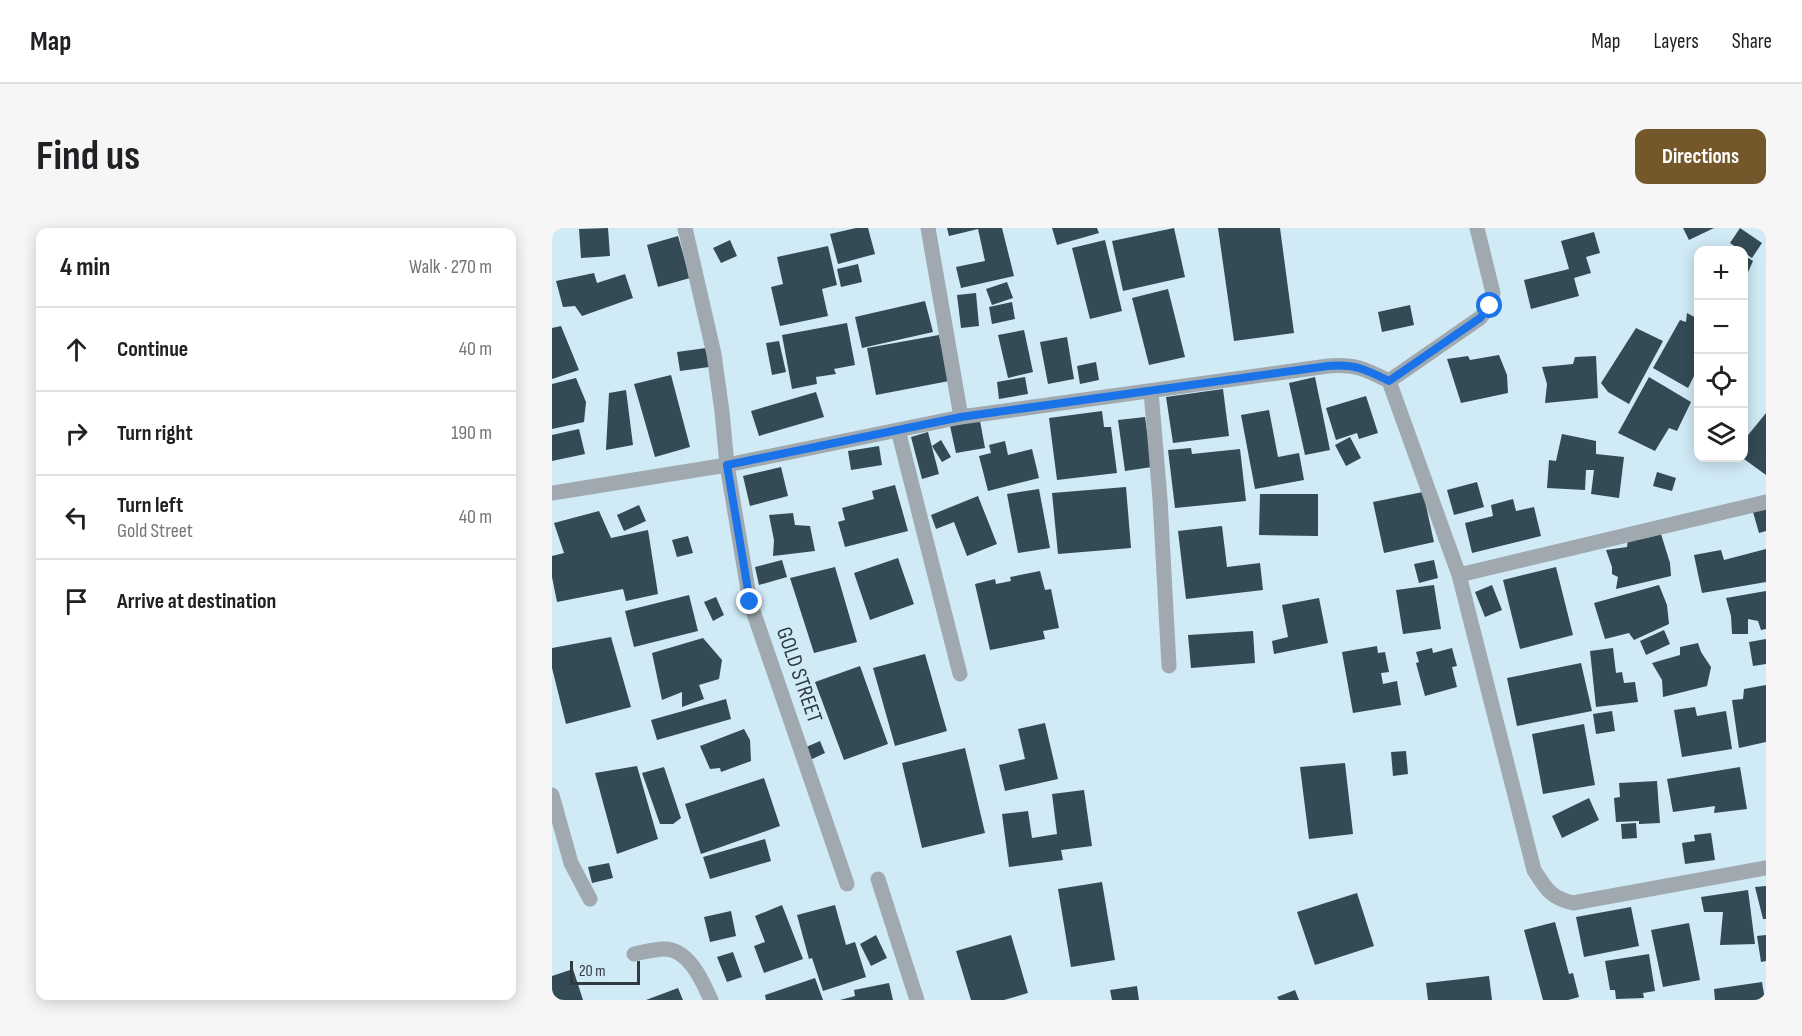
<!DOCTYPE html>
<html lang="en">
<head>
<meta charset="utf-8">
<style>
	:root { --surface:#fff; --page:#f6f6f6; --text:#202124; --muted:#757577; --line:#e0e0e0; --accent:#74582b }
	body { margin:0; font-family:"Sofia Sans Condensed",sans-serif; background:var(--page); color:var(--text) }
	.controls { position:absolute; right:18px; top:18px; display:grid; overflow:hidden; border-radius:12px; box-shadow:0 3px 15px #0003 }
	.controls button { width:54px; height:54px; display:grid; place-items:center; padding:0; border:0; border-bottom:2px solid var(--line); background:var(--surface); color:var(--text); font:30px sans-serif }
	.scale { position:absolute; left:18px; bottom:15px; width:70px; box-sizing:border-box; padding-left:6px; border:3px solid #303a3f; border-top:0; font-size:16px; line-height:21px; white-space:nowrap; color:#303a3f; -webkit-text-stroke:4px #d0eaf6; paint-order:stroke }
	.stop { position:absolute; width:18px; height:18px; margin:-14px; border:4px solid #1a73e8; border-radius:50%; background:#fff }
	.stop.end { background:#1a73e8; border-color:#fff; box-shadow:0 2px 6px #0008 }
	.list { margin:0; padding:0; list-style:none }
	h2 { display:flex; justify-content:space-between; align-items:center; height:78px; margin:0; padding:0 24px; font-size:26px }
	h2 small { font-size:20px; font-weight:400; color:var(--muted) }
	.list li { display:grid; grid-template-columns:39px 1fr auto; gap:18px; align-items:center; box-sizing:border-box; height:84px; padding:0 24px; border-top:2px solid var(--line) }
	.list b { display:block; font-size:22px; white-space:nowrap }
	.list p { margin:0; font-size:20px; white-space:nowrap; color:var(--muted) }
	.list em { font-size:20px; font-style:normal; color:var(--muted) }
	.icon { flex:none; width:33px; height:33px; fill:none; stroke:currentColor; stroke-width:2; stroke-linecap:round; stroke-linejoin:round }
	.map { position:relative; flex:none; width:1214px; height:772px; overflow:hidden; border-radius:12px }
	header { display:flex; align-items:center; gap:36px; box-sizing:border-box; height:84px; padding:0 30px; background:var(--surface); border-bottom:2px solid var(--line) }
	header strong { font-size:28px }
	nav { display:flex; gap:33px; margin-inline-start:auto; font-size:21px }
	.intro { display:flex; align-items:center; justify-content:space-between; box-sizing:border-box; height:144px; padding:0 36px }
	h1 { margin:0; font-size:42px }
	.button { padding:15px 27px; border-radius:12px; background:var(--accent); color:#fff; font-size:21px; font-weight:700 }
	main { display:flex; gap:36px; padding:0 36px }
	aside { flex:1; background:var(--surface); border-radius:12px; box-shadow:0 3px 15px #0003 }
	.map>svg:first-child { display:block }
</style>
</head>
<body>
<header>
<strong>Map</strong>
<nav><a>Map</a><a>Layers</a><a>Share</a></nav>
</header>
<div class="intro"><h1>Find us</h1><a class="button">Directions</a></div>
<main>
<aside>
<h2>4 min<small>Walk · 270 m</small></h2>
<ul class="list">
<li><svg class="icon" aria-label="ahead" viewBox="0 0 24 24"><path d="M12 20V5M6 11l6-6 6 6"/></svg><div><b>Continue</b></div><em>40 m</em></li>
<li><svg class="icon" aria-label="right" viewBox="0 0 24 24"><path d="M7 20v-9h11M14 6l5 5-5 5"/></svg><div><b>Turn right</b></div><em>190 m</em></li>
<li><svg class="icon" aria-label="left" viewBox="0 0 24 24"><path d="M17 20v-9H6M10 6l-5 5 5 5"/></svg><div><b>Turn left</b><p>Gold Street</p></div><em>40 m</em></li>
<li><svg class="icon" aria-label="arrive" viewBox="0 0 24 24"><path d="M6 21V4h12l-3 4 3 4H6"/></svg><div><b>Arrive at destination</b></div></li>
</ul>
</aside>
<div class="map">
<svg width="1214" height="772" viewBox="0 0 1214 772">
	<rect width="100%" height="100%" fill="#d0eaf6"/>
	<!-- building -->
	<path fill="#344a54" d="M 56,0 L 58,28 L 29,30 L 27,1 Z
		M 304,0 L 316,0 L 323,26 L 286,36 L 278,6 Z
		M 395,0 L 450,0 L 462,48 L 409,60 L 404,39 L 433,33 L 426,1 L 397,8 Z
		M 500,0 L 545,0 L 547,5 L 505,17 Z
		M 622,0 L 633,49 L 571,63 L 560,13 Z
		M 666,0 L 728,0 L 742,105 L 682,113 Z
		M 1131,0 L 1162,0 L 1137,12 Z
		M 1188,0 L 1210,15 L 1200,30 L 1178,15 Z
		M 1042,4 L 1048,25 L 1034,29 L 1039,45 L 1022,50 L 1027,68 L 979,81 L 972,52 L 1017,41 L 1009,13 Z
		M 126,8 L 138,50 L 106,59 L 95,17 Z
		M 178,12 L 185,28 L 169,35 L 161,20 Z
		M 553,12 L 570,83 L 538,91 L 520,20 Z
		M 276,18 L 285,57 L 270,61 L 276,88 L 228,98 L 219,59 L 231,56 L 225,29 Z
		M 1192,27 L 1201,33 L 1192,53 Z
		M 306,36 L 310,54 L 289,59 L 285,41 Z
		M 42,45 L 45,55 L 73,46 L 81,70 L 30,88 L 23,78 L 11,79 L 4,53 Z
		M 455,54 L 461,70 L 440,77 L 434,61 Z
		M 616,61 L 633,129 L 597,137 L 580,70 Z
		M 424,65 L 427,98 L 409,100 L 405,67 Z
		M 373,73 L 381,104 L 310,120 L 303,89 Z
		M 460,74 L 463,91 L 440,96 L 437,79 Z
		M 858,77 L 862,97 L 830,104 L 826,84 Z
		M 1135,85 L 1146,91 L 1146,140 L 1136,160 L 1101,140 L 1128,92 L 1134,94 Z
		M 295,95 L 303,137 L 282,141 L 284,146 L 264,149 L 265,156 L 240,161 L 230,107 Z
		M 9,98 L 27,142 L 0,151 L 0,100 Z
		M 1084,100 L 1111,113 L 1077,176 L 1056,164 L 1049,155 Z
		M 472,102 L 481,144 L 456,150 L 446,107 Z
		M 387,107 L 397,153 L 324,167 L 315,120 Z
		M 515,109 L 522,151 L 496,156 L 488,114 Z
		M 227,113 L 234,144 L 220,147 L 214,115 Z
		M 154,120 L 157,139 L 128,143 L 125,124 Z
		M 947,127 L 955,147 L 956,165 L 909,175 L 895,131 L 916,128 L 918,132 Z
		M 1044,128 L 1046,170 L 993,175 L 995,156 L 990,139 L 1021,136 L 1023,129 Z
		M 544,134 L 547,152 L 528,156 L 525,138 Z
		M 119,147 L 138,219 L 103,229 L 82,156 Z
		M 473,149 L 476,166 L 447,171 L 445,154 Z
		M 763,149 L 778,222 L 753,227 L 737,155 Z
		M 1097,149 L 1139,174 L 1125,203 L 1117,200 L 1103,223 L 1066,205 Z
		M 24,150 L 34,174 L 32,194 L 0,201 L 0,156 Z
		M 671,161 L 677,208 L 621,215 L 614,169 Z
		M 74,162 L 81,217 L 54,222 L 57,165 Z
		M 264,164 L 272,189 L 207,208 L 199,183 Z
		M 814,168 L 826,205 L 807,211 L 805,205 L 784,212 L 774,180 Z
		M 717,182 L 726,229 L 747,225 L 752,252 L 703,261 L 689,187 Z
		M 550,183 L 552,199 L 559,199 L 565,245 L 505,252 L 497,190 Z
		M 1214,185 L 1214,247 L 1192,231 L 1192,212 Z
		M 593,189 L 600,239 L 573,243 L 566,192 Z
		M 428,193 L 433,220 L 404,225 L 398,198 Z
		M 27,201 L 33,226 L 0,233 L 0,207 Z
		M 376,204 L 387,246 L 370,251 L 359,209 Z
		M 1010,206 L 1044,213 L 1044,226 L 1072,229 L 1067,270 L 1039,266 L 1042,242 L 1034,242 L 1033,262 L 995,260 L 997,232 L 1004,233 Z
		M 798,209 L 809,230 L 794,238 L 783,217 Z
		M 389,212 L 399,229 L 390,234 L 380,218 Z
		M 453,213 L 456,227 L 480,221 L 487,250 L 436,263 L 427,228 L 439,225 L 437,217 Z
		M 327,218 L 330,237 L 299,242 L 296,223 Z
		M 639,220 L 640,226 L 688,221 L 694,273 L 623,280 L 616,222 Z
		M 229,239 L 236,268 L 198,278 L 191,248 Z
		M 1105,244 L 1124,250 L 1120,263 L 1101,258 Z
		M 925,254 L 932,279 L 902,287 L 895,262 Z
		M 343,257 L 356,303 L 293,319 L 286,294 L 293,292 L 290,280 L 322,271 L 320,263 Z
		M 574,259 L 579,320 L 506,326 L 500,265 Z
		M 487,261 L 498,320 L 466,325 L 455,266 Z
		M 871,264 L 882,314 L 832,325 L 821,274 Z
		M 708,266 L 766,266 L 766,308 L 707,307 Z
		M 426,268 L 445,316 L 415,328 L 402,294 L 384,301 L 379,287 Z
		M 961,271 L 964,283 L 982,279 L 989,308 L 920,325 L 913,295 L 941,288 L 939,277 Z
		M 87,277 L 94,293 L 72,303 L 65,287 Z
		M 1214,280 L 1214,303 L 1207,305 L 1201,284 Z
		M 47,283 L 59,310 L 96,302 L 106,366 L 74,373 L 71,361 L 5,374 L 0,349 L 0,328 L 12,325 L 2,295 Z
		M 241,285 L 243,297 L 258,298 L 263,323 L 221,328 L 222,312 L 217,287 Z
		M 670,298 L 675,339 L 708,335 L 711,362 L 634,371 L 626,303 Z
		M 1109,306 L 1118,335 L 1119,348 L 1064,361 L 1066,349 L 1060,346 L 1060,339 L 1054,322 L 1075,319 L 1076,311 L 1095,310 Z
		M 136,308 L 141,325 L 125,329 L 120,312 Z
		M 1214,321 L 1214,354 L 1150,365 L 1142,327 L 1169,322 L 1172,332 Z
		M 346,330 L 362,376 L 318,392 L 302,345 Z
		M 230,332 L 235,349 L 207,357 L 203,339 Z
		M 882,332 L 886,350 L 867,355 L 862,336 Z
		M 283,339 L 305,414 L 262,425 L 238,350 Z
		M 1004,339 L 1021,407 L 968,421 L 951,352 Z
		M 488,343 L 493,362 L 499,361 L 507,400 L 491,403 L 493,411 L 438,422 L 423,356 L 443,351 L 444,356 L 459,353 L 458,349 Z
		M 882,357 L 889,401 L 851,406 L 844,362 Z
		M 940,357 L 950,382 L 933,389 L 923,364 Z
		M 1107,357 L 1115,377 L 1117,396 L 1082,412 L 1077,405 L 1053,411 L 1042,375 Z
		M 1214,363 L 1214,401 L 1209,402 L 1206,393 L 1196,391 L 1196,406 L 1180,406 L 1179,388 L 1174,370 Z
		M 137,367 L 146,403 L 82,419 L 73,383 Z
		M 164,369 L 172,387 L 161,393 L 152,374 Z
		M 767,370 L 776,415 L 722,426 L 720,413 L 736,409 L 730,377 Z
		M 1112,402 L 1118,416 L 1094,427 L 1088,413 Z
		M 701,403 L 703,435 L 639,440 L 636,407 Z
		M 59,409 L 79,479 L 14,496 L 0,440 L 0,420 Z
		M 151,410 L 170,432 L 167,451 L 147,457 L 152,471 L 130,479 L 130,464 L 110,472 L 100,425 Z
		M 1214,411 L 1214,436 L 1201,438 L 1197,414 Z
		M 1146,415 L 1149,424 L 1159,439 L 1155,458 L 1111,469 L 1110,452 L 1100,435 L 1128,427 L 1128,419 Z
		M 825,418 L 826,425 L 833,424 L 837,444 L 829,445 L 831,456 L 845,453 L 849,477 L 801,485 L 790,424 Z
		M 880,420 L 881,425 L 900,420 L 905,438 L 900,439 L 905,459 L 873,468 L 864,435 L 867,434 L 864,424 Z
		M 1061,420 L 1064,445 L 1070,444 L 1072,455 L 1083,454 L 1086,474 L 1044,479 L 1038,423 Z
		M 373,426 L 395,503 L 343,518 L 321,440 Z
		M 1029,435 L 1040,483 L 965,498 L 955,450 Z
		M 308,438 L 336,516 L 292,532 L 263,454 Z
		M 1214,457 L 1214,514 L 1187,520 L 1180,472 L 1191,471 L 1192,461 Z
		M 174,471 L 179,491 L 105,512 L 99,492 Z
		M 1143,479 L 1145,488 L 1174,483 L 1180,521 L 1130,529 L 1122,482 Z
		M 1060,483 L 1063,503 L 1044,506 L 1041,486 Z
		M 493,495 L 506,551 L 453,563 L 447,537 L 473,531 L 466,501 Z
		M 1032,496 L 1043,557 L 991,566 L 980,506 Z
		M 192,501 L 198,512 L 199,533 L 169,544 L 168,540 L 158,541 L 148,518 Z
		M 268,513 L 273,525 L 258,532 L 252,520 Z
		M 413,520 L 433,605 L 370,620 L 350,535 Z
		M 854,523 L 856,546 L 841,548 L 839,524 Z
		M 793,535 L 801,606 L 757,611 L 748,539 Z
		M 85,538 L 106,611 L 65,626 L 43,545 Z
		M 112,539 L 129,590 L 121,596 L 108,596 L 90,545 Z
		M 1188,539 L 1195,581 L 1162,585 L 1163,578 L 1121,584 L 1115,551 Z
		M 212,550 L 228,598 L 149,626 L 133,576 Z
		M 1105,553 L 1108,595 L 1087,596 L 1087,593 L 1064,594 L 1062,570 L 1068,569 L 1067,555 Z
		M 532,562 L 540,618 L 509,622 L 511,632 L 457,639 L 450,586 L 476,583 L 480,610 L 505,606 L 500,566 Z
		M 1037,570 L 1047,592 L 1010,610 L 1000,588 Z
		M 1084,595 L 1085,610 L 1070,611 L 1069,596 Z
		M 1159,605 L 1163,632 L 1133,636 L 1130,615 L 1143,613 L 1142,607 Z
		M 213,611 L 219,633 L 158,651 L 151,629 Z
		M 57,635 L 61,650 L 40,655 L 36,639 Z
		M 550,654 L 563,732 L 519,739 L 506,661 Z
		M 1214,658 L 1214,691 L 1211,691 L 1203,659 Z
		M 1196,662 L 1203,716 L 1168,717 L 1171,684 L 1152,684 L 1149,669 Z
		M 805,665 L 822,718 L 763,737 L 745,684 Z
		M 230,677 L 251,731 L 212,745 L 202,718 L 213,714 L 203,688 Z
		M 283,677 L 294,717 L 303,714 L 314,749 L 271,763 L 260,730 L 257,731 L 245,687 Z
		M 1079,679 L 1087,718 L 1032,729 L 1024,689 Z
		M 179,683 L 184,708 L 158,714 L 152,689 Z
		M 1003,694 L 1017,746 L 1021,745 L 1027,769 L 1016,772 L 991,772 L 972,702 Z
		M 1137,695 L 1148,752 L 1111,759 L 1099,702 Z
		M 324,707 L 335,730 L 319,738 L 308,716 Z
		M 459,707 L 476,765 L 452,772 L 419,772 L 404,723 Z
		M 1214,707 L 1214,733 L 1209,734 L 1205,708 Z
		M 181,724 L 190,749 L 175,754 L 165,729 Z
		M 1097,726 L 1103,763 L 1091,765 L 1092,770 L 1064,771 L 1063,762 L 1058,762 L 1053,733 Z
		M 21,741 L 31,772 L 0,772 L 0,748 Z
		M 937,748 L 940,772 L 876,772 L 874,755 Z
		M 263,750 L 271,772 L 214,772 L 213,767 Z
		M 1210,754 L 1213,772 L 1163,772 L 1162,761 Z
		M 337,755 L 341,772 L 288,772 L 303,768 L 302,762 Z
		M 585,758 L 587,772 L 560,772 L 558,762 Z
		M 126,760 L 131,772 L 94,772 Z
		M 743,762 L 747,772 L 727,772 L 725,769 Z"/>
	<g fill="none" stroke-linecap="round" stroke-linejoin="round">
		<!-- minor -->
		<path stroke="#9fa9af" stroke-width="15" d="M 133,0 L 162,126 L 170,184 L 175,237 L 198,374 L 295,656
			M 376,0 L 409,189
			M 837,153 L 907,347 L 982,642 C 994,661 999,670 1021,675 L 1214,640
			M 599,163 L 608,271 L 617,438
			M 346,202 L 408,446
			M 0,265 L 175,237 L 409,189 L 776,138 C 804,136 813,141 837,153 L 928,90 L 938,78 L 941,65 L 925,0
			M 907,347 L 1214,274
			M 0,567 L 19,635 L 38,671
			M 326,651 L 365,772
			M 82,726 C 91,724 100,722 110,721 C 136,719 150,752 159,772"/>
	</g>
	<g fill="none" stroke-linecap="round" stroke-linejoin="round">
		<!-- route -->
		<path stroke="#1a73e8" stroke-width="8" d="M 198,374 L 175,237 L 409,189 L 776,138 C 803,136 813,141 837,153 L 928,90 L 938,78"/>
	</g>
	<g text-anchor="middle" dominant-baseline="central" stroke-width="6" stroke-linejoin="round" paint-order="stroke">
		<!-- street labels -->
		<g font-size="22" fill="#303a3f" stroke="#d0eaf6">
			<text transform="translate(247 447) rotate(71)">GOLD STREET</text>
		</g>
	</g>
</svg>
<div class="controls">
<button>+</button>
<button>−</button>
<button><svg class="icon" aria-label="locate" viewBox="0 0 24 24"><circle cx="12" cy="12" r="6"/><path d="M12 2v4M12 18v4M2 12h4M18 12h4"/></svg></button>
<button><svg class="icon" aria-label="layers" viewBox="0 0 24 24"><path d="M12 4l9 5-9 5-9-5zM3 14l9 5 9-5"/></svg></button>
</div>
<div class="scale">20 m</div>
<div class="stop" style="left:938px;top:78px"></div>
<div class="stop end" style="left:198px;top:374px"></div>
</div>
</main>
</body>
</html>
